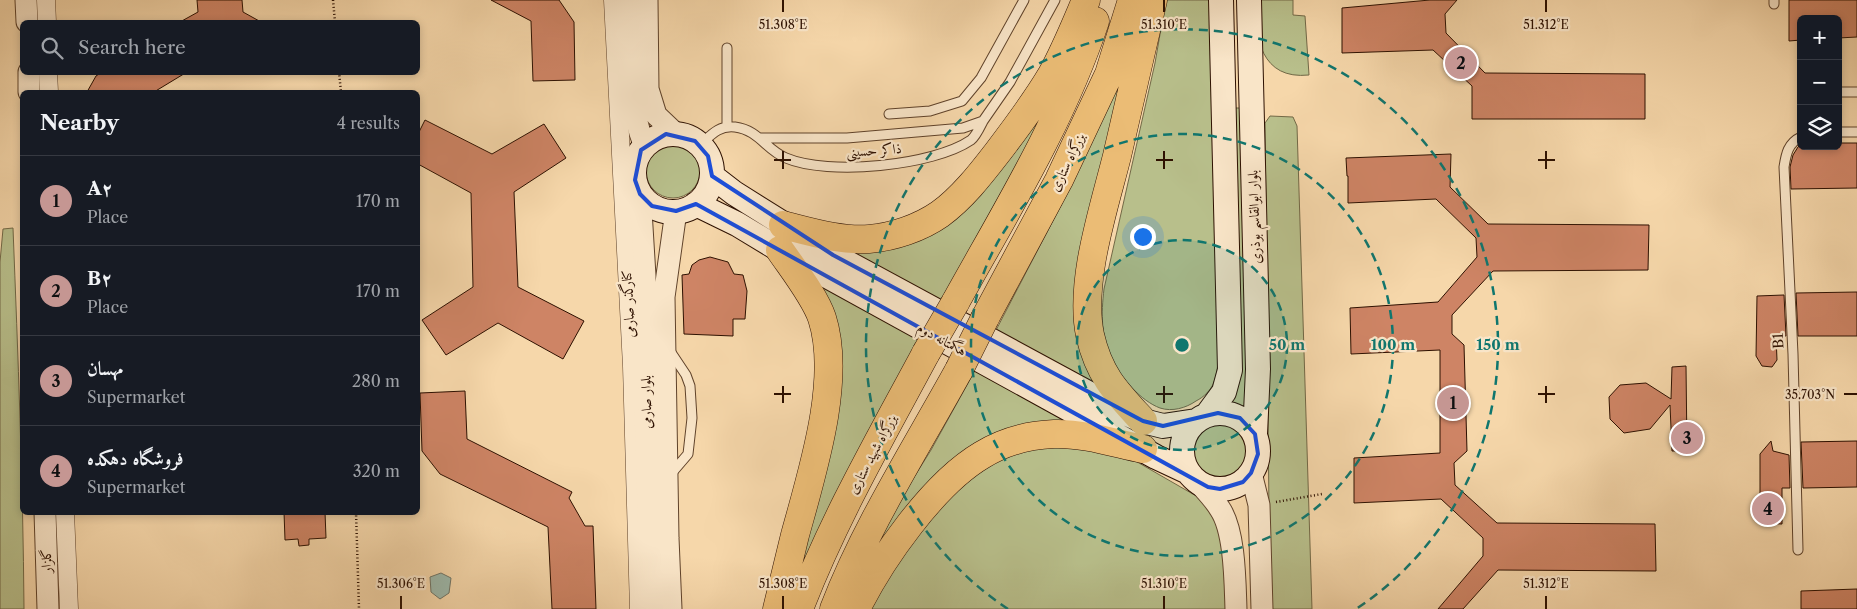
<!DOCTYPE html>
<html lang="en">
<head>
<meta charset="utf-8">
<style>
	:root { --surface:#171b24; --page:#242831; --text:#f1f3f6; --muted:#9ea1a6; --line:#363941; --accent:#c59692 }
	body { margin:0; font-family:"Libre Caslon Text",Amiri,serif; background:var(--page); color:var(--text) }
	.controls { position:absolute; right:15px; top:15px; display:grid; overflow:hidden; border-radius:8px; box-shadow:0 2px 8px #0003 }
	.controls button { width:45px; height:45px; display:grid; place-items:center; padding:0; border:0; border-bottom:1px solid var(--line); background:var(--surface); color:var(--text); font:25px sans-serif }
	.you { position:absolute; left:1142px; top:236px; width:18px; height:18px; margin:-12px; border:4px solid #fff; border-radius:50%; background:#1a73e8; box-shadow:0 0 0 8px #1a73e833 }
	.badge { display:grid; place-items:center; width:32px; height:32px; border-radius:50%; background:var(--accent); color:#111; font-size:16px; font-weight:700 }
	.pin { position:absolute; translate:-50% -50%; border:2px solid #fff; box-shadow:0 1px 5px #0006 }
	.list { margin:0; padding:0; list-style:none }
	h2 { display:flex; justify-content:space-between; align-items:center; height:65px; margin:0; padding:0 20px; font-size:21px }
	h2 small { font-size:16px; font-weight:400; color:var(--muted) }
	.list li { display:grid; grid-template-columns:32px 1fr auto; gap:15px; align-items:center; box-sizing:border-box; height:90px; padding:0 20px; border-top:1px solid var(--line) }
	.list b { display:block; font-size:19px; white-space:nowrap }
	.list p { margin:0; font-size:16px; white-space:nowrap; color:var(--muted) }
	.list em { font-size:16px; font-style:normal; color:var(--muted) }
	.icon { flex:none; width:28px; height:28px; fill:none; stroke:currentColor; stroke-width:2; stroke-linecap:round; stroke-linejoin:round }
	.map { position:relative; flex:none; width:1857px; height:609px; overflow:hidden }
	.search { position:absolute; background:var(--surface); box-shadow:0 2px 8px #0003; left:20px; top:20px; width:400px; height:55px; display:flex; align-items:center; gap:12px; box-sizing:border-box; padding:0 18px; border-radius:8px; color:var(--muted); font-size:19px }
	.panel { position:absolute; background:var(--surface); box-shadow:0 2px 8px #0003; left:20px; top:90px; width:400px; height:425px; border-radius:8px }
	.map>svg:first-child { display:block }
</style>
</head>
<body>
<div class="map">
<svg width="1857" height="609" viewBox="0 0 1857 609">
	<rect width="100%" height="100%" fill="#f6d7aa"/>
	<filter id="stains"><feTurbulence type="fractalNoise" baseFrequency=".004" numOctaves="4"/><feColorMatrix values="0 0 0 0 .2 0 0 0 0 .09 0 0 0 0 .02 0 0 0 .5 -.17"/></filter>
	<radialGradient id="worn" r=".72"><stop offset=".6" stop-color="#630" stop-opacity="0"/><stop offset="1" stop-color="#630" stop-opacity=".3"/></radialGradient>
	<!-- green -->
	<path fill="#b8bf8b" stroke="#726846" d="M 1166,0 L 1211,0 L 1219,359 C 1217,367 1217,375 1214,382 C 1211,390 1204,397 1196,401 C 1186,408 1172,412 1160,408 C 1141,401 1121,378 1112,360 C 1101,337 1101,314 1104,289 L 1155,63 Z
		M 1254,0 L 1293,0 L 1293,15 L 1305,16 L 1309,75 C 1261,80 1255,38 1254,0 Z
		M 1132,38 L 1085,244 L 1100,387 L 994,334 L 1070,188 Z
		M 1051,104 L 939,304 L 823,242 L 886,244 Z
		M 1232,108 L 1241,108 L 1251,410 L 1228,403 Z
		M 1270,116 L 1293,117 L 1297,126 L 1312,609 L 1270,609 L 1265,123 Z
		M646 171a27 27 0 1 1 54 0a27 27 0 1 1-54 0Z
		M 13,228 C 18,356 23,482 24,609 L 0,609 L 0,262 L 3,229 Z
		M 801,273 L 922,336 L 797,587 L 837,378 Z
		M 977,367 L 1111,440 L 996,441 L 849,600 L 891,514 L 931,450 Z
		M1189 453a30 30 0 1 1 60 0a30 30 0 1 1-60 0Z
		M 1046,439 L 1132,459 L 1205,501 L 1216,512 L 1223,540 L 1227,609 L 863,609 L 875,588 L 966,473 Z"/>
	<!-- water -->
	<path fill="#9db9ac" stroke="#707567" d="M 441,573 L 451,578 L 449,593 L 440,599 L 431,592 L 430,577 Z"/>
	<!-- building -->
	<path fill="#ce8465" stroke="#2d1000" d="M 197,0 L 242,0 L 243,12 L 261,22 L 180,22 L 198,12 Z
		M 491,0 L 559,0 L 574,22 L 575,80 L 533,81 L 531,21 Z
		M 1430,0 L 1457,0 L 1445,14 L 1446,33 L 1485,73 L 1645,74 L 1645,119 L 1472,119 L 1472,86 L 1433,50 L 1342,53 L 1342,8 Z
		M 1789,0 L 1857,0 L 1857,37 L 1838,38 L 1838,19 L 1801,19 L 1801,40 L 1789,41 Z
		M 102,72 L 187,72 L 154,92 L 87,92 L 96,76 Z
		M 425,120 L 492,154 L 544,124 L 566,158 L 514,192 L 518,287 L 584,321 L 563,359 L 498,323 L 446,355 L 422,320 L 473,287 L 471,193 L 418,164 L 418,134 Z
		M 1838,143 L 1857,143 L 1857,188 L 1791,189 L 1790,167 L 1793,155 L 1798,147 L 1801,144 L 1801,146 L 1838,146 Z
		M 1451,154 L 1450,187 L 1488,224 L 1649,225 L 1648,270 L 1493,271 L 1452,315 L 1452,334 L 1464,345 L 1467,451 L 1454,463 L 1455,485 L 1497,523 L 1655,524 L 1656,571 L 1498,570 L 1463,609 L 1438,609 L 1483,556 L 1483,538 L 1441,499 L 1354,503 L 1354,458 L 1440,453 L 1440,350 L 1351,354 L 1350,308 L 1438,302 L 1477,257 L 1476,238 L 1436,199 L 1348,203 L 1348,176 L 1347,176 L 1346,158 Z
		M 710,257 L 728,262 L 734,274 L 743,275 L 747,291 L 745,319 L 733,319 L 733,336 L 684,334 L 682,275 L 689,274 L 692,265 L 699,260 Z
		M 1857,292 L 1857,336 L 1798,336 L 1796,293 Z
		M 1784,295 L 1786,336 L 1776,336 L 1777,360 L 1772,367 L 1762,366 L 1756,356 L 1757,296 Z
		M 1686,366 L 1687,451 L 1672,451 L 1670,405 L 1650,429 L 1624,433 L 1610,419 L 1609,397 L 1620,385 L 1646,383 L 1671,399 L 1672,367 Z
		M 465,391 L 467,439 L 572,492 L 569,498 L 585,526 L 593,526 L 596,609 L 552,609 L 548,527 L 440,474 L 422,451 L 420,393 Z
		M 1771,441 L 1773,451 L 1789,455 L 1790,488 L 1782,488 L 1782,524 L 1760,523 L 1760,454 Z
		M 1857,441 L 1857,487 L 1803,488 L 1801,442 Z
		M 284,512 L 325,512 L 326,538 L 309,539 L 309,545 L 299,546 L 298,539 L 285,540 Z
		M 1857,589 L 1857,609 L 1801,609 L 1801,591 Z"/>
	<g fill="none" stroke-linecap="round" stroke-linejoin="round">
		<!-- service casing -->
		<g stroke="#5f422a" stroke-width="11">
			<path id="service" d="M 1774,0 L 1774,4
				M 1838,92 L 1857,92
				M 889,114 L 930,111 L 962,101 L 981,78 L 1024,0
				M 983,121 L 1010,82 L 1055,0
				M 727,127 L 727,48
				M 1838,132 L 1857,132
				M 700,145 C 711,135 719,125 735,127 C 759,130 766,150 786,158 C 828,176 933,166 971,140 C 976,136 980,127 983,121 L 963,128 L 847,138 L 761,138
				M 670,351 L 686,375 L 690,386 L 692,418 L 688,454 L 670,475
				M 1798,550 L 1793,354 L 1784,167 C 1786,154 1788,143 1801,137"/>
		</g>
		<!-- minor casing -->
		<g stroke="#5f422a" stroke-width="19">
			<path id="minor" d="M 46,0 L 47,22
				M 613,0 L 632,366 L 639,609
				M 48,72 L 49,92
				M 65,512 L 69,609"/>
		</g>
		<!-- tertiary casing -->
		<g stroke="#5f422a" stroke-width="23">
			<path id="tertiary" d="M 26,0 L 27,22
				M 627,0 C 628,49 626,100 645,147
				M 647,0 L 648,89 L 656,115 L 676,134
				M 29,72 L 29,92
				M 640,194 L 645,276 L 645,410 L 651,609
				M 1251,473 L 1259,505 L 1262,609
				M 1198,482 C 1205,490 1214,499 1220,509 C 1235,531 1235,582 1236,609
				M 45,512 L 48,609
				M 671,609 L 668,538 L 664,297 L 676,211"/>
		</g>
		<!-- secondary casing -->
		<g stroke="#2d1000" stroke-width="26">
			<path id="secondary" d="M 1249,0 L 1258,369 L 1255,434
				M634 173a39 39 0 1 1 78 0a39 39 0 1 1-78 0Z
				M 712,176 L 734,193 L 833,255 L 1123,412 L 1143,421 L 1163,426 L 1196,421
				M 696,204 L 737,224 L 780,250 L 1156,457 L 1188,472
				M1182 451a38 38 0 1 1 76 0a38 38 0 1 1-76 0Z
				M 1207,415 L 1224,392 L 1230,370 L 1221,0"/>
		</g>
		<!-- trunk casing -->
		<g stroke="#2d1000" stroke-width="29">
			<path id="trunk" d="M 783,225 C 811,232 840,241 869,239 C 893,237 920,228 940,214 C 962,198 980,175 997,153 C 1016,128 1035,103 1051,76 C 1065,51 1075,26 1086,0
				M 955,303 C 1006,211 1062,121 1095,21
				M 985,318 L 1059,180 L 1109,74 L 1132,0
				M 1143,421 C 1116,392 1099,375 1090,335 C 1079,282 1104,208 1117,156 C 1129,104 1141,52 1153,0
				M 777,609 C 783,584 789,560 795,535 C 812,473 842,380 822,318 C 815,297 793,269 780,250
				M 799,609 C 833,520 881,437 926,353
				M 834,609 C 866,526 916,448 959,370
				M 856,609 C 881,559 933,484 982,455 C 1003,442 1029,435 1054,434 C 1084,433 1114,443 1143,449"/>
		</g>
		<!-- path -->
		<path stroke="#2d1000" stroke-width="2.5" stroke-dasharray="1 2.5" stroke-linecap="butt" d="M 333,0 L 335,22
			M 339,72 L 341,92
			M 1276,502 L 1322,494
			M 356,512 L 359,609"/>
		<!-- service -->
		<use href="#service" stroke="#f9e5c8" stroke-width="9"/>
		<!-- minor -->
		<use href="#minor" stroke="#f9e5c8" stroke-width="18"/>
		<!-- tertiary -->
		<use href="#tertiary" stroke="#f9e5c8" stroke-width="21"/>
		<!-- secondary -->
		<use href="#secondary" stroke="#f9e5c8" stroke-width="24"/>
		<!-- trunk -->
		<use href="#trunk" stroke="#ebbc75" stroke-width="28"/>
		<!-- trunk-bridge casing -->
		<g stroke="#2d1000" stroke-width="29" stroke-linecap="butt">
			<path id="trunk-bridge" d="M 926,353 L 955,303
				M 959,370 L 985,318"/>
		</g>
		<!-- trunk-bridge -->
		<use href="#trunk-bridge" stroke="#ebbc75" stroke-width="28"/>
	</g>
	<!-- marked area -->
	<path fill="none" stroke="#1d4ed8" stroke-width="4" stroke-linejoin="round" d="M 666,134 L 695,141 L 708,156 L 712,176 L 833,255 L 1143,421 L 1163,426 L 1218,413 L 1240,418 L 1255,434 L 1258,454 L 1251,473 L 1243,482 L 1220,489 L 1208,487 L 696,204 L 676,211 L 652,206 L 640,194 L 635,180 L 641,150 Z"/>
	<!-- ticks -->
	<path fill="none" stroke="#2d1000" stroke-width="2" d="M 783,0 L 783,12M 1164,0 L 1164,12M 1546,0 L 1546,12M 783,151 L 783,169M 1164,151 L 1164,169M 1546,151 L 1546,169M 774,160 L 791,160M 1156,160 L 1173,160M 1538,160 L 1555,160M 783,386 L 783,403M 1164,386 L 1164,403M 1546,386 L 1546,403M 774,394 L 791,394M 1156,394 L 1173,394M 1538,394 L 1555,394M 1844,394 L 1857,394M 401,596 L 401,609M 783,596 L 783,609M 1164,596 L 1164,609M 1546,596 L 1546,609"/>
	<!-- distance rings -->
	<circle cx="1182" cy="345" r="105" fill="#0f766e" fill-opacity=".12"/>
	<g fill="none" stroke="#0f766e" stroke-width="2.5" stroke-dasharray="9 6">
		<circle cx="1182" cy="345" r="105"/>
		<circle cx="1182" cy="345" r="211"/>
		<path d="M1008 609A316 316 0 1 1 1356 609"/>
	</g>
	<g text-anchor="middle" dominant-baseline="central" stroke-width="4.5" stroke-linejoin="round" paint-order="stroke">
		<!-- street labels -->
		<g font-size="14" fill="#2d1000" stroke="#f9e5c8">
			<text transform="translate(874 150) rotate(-4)">ذاکر حسینی</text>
			<text transform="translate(1067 162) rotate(-64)">بزرگراه ستاری</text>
			<text transform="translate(1254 217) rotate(-92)">بلوار ابوالقاسم بوذری</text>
			<text transform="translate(628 304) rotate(-93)">کنارگذر صارمی</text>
			<text transform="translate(942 339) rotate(29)">هگمتانه دوم</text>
			<text transform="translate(1778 341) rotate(-93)">B1</text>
			<text transform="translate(646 402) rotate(-91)">بلوار صارمی</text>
			<text transform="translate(872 454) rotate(-62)">بزرگراه شهید ستاری</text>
			<text transform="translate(46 561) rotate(-91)">گلزار</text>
		</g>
	</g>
	<g font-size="12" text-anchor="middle" fill="#2d1000" stroke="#f9e5c8" stroke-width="4.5" stroke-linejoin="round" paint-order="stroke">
		<text x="783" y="29">51.308°E</text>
		<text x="1164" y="29">51.310°E</text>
		<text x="1546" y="29">51.312°E</text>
		<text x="1810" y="399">35.703°N</text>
		<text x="401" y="588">51.306°E</text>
		<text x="783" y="588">51.308°E</text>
		<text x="1164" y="588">51.310°E</text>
		<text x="1546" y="588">51.312°E</text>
	</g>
	<circle cx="1182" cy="345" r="8" fill="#0f766e" stroke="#f9e5c8" stroke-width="2.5"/>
	<g font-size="15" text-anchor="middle" font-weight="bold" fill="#0f766e" stroke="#f9e5c8" stroke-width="4.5" stroke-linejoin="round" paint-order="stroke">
		<text x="1287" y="350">50 m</text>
		<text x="1393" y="350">100 m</text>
		<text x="1498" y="350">150 m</text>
	</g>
	<rect width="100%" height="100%" filter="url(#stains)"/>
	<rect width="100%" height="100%" fill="url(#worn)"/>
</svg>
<div class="controls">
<button>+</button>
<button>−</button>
<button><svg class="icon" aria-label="layers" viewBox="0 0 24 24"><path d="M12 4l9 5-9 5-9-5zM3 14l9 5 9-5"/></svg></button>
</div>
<div class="you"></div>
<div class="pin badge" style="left:1453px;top:403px">1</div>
<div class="pin badge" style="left:1461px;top:63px">2</div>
<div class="pin badge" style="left:1687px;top:438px">3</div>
<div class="pin badge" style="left:1768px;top:509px">4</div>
<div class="search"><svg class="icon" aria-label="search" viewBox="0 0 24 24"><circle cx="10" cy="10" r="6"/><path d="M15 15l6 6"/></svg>Search here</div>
<section class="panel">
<h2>Nearby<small>4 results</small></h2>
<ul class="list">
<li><span class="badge">1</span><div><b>A۲</b><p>Place</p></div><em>170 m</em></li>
<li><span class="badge">2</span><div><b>B۲</b><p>Place</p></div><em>170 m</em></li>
<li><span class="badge">3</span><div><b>مهسان</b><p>Supermarket</p></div><em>280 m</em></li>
<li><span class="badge">4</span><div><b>فروشگاه دهکده</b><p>Supermarket</p></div><em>320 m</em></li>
</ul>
</section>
</div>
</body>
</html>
